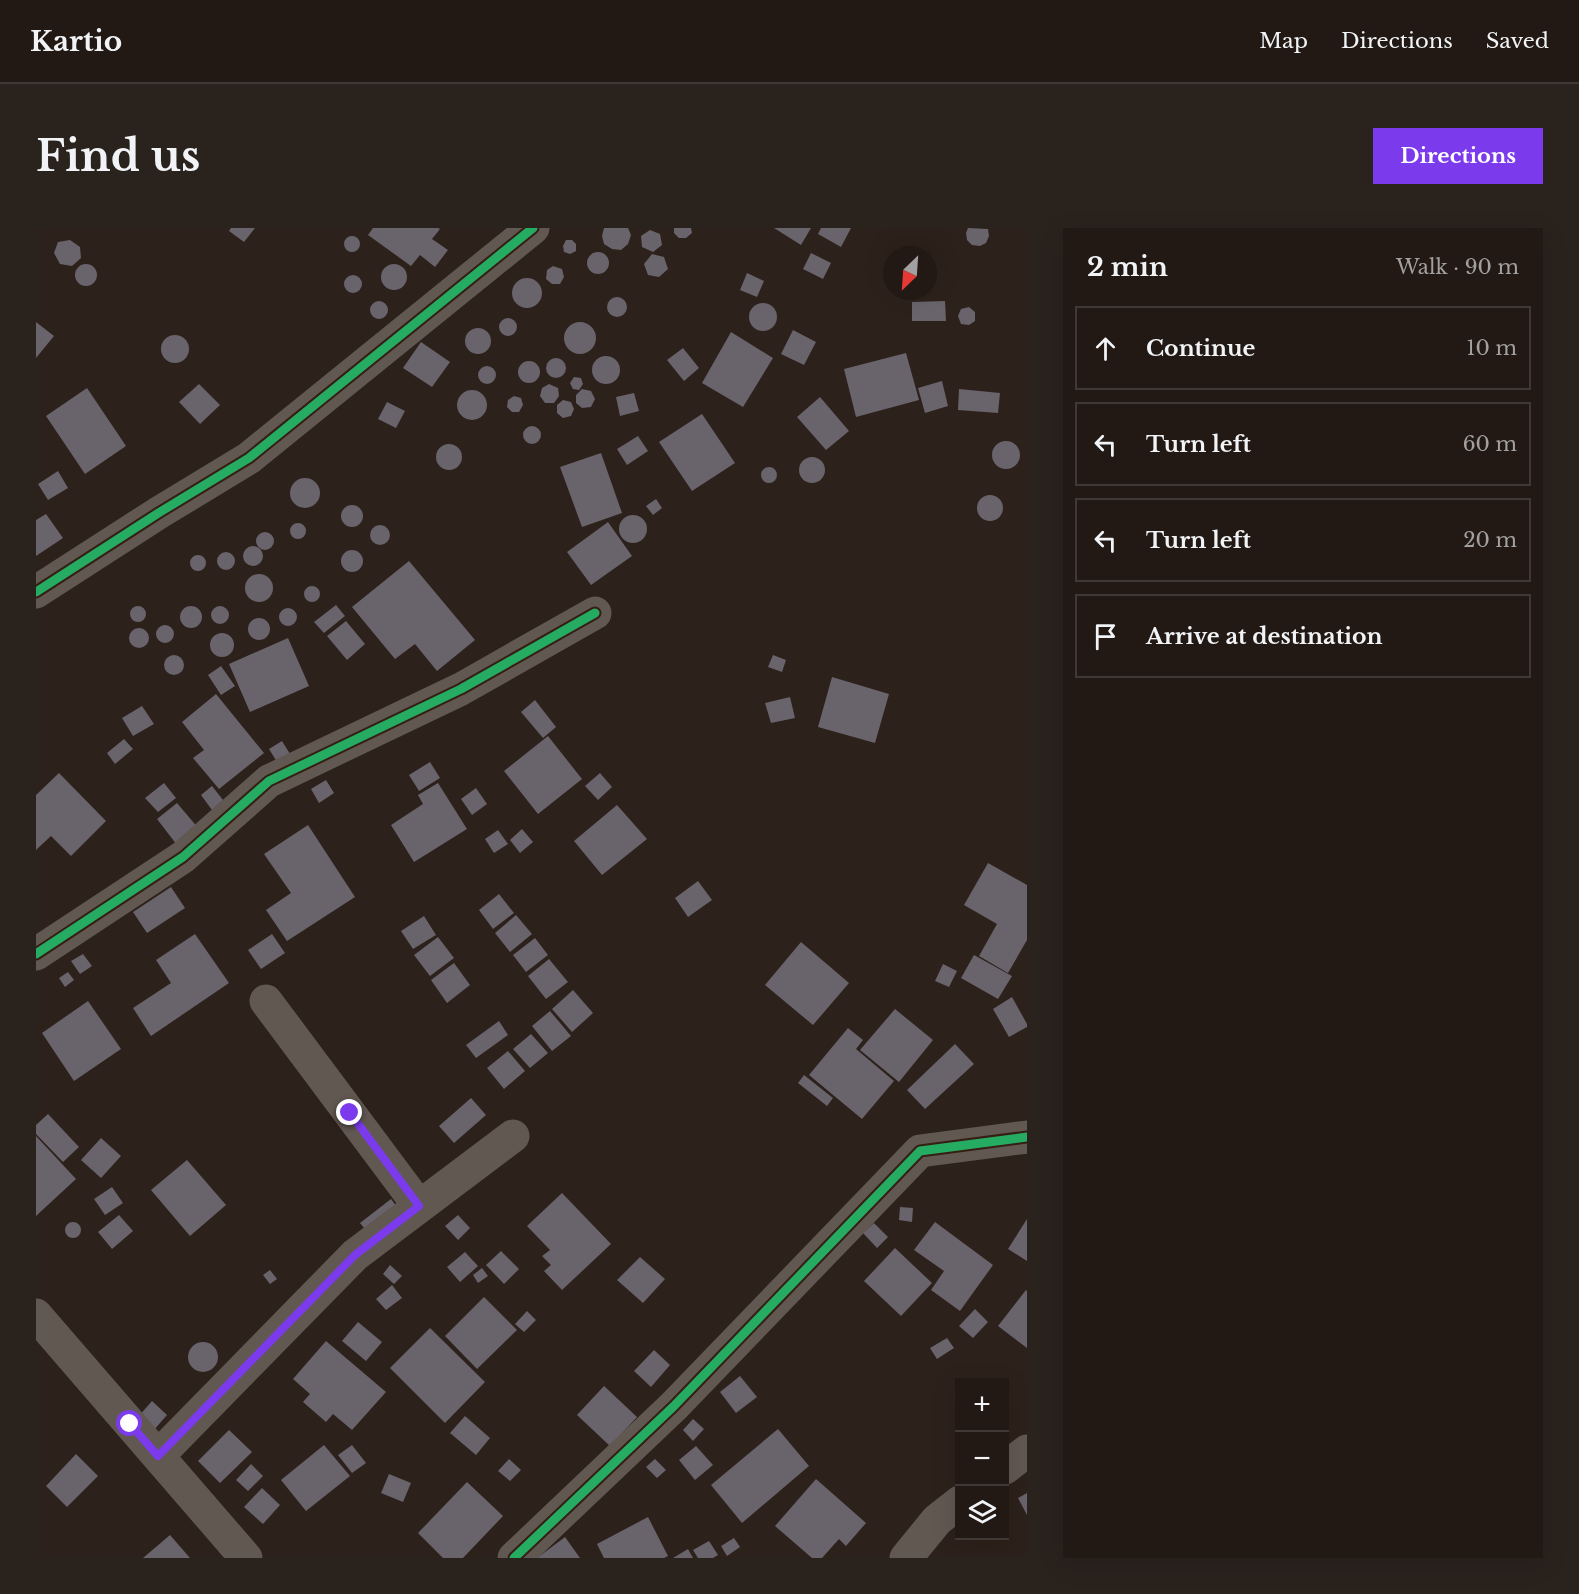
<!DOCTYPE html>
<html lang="en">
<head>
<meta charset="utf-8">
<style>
	:root { --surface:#221914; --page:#2a221d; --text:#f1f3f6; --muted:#a2a0a0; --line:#3f3834; --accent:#7c3aed }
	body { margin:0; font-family:"Libre Baskerville",serif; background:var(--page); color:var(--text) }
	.controls { position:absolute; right:18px; bottom:18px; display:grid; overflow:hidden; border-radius:0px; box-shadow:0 6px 24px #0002 }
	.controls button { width:54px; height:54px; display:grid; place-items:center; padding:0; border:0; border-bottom:2px solid var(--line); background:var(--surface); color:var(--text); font:30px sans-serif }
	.compass { position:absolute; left:847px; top:18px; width:54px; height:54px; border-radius:50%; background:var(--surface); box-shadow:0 6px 24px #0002; rotate:205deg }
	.stop { position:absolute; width:18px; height:18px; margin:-14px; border:4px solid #7c3aed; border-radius:50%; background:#fff }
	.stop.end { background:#7c3aed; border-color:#fff; box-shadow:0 2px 6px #0008 }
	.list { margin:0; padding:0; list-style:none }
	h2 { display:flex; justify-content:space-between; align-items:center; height:78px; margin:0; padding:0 24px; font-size:26px }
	h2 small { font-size:20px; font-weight:400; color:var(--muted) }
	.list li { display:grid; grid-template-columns:39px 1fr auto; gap:18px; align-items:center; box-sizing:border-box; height:84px; margin:0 12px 12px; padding:0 12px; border:2px solid var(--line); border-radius:0px }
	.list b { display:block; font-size:22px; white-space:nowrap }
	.list em { font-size:20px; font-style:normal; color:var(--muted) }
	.icon { flex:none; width:33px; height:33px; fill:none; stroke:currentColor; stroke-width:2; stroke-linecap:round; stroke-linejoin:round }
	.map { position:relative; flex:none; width:991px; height:1330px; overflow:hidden; border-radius:0px }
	header { display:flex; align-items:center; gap:36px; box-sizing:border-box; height:84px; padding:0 30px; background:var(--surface); border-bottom:2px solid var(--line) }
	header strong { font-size:28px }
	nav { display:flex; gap:33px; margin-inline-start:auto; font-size:21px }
	.intro { display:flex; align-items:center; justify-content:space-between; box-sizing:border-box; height:144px; padding:0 36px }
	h1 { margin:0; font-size:42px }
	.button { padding:15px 27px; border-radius:0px; background:var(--accent); color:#fff; font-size:21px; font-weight:700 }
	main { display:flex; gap:36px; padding:0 36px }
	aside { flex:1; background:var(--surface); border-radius:0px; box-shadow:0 6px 24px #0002 }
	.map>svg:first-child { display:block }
</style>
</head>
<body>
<header>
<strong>Kartio</strong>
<nav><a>Map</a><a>Directions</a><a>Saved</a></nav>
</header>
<div class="intro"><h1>Find us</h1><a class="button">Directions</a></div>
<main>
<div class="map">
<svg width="991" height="1330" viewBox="0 0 991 1330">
	<rect width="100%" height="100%" fill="#2d211b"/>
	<!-- building -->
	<path fill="#69636c" d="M 195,0 L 219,0 L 208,14 L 193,3 Z
		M 337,0 L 402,0 L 404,1 L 396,11 L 412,22 L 399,39 L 384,27 L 375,38 L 332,7 Z
		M 568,0 L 592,0 L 595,7 L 592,16 L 585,22 L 576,21 L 568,16 L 566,8 Z
		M 638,0 L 655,0 L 656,5 L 650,10 L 643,10 L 638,5 Z
		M 738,0 L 775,0 L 765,17 Z
		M 785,0 L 815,0 L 805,19 L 782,6 Z
		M 932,0 L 952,1 L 953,8 L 950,15 L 944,18 L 936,17 L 931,12 L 930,5 Z
		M 614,2 L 624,6 L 626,17 L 617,24 L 606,19 L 605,8 Z
		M308 16a8 8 0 1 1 16 0a8 8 0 1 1-16 0Z
		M 34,12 L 44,19 L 45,30 L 36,38 L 24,36 L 18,25 L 22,14 Z
		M 530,12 L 536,12 L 540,16 L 540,23 L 534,26 L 528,24 L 527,18 Z
		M551 35a11 11 0 1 1 22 0a11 11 0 1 1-22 0Z
		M 775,25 L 795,35 L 787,51 L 767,41 Z
		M 616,26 L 628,29 L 632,41 L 623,49 L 612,47 L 608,36 Z
		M39 47a11 11 0 1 1 22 0a11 11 0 1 1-22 0Z
		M345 49a13 13 0 1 1 26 0a13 13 0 1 1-26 0Z
		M 517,38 L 526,41 L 528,49 L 524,56 L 516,56 L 510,51 L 511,42 Z
		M 711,45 L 728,53 L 721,69 L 704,62 Z
		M308 56a9 9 0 1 1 18 0a9 9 0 1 1-18 0Z
		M476 65a15 15 0 1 1 30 0a15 15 0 1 1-30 0Z
		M571 79a10 10 0 1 1 20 0a10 10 0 1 1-20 0Z
		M334 82a9 9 0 1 1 18 0a9 9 0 1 1-18 0Z
		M 909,73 L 910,93 L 876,93 L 876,74 Z
		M713 89a14 14 0 1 1 28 0a14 14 0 1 1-28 0Z
		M 933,79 L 939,84 L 939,93 L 933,97 L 925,96 L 922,88 L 925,81 Z
		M463 99a9 9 0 1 1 18 0a9 9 0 1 1-18 0Z
		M 0,94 L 18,108 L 0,130 Z
		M528 110a16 16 0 1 1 32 0a16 16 0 1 1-32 0Z
		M429 113a13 13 0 1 1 26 0a13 13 0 1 1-26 0Z
		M 757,102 L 780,114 L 768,137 L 745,126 Z
		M 695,104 L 737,130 L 707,179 L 666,155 Z
		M125 121a14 14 0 1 1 28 0a14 14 0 1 1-28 0Z
		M 385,114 L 414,134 L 396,159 L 367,140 Z
		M 647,120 L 663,140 L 648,153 L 631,132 Z
		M 870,125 L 883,172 L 820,189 L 808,141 Z
		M556 142a14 14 0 1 1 28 0a14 14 0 1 1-28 0Z
		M510 140a10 10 0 1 1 20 0a10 10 0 1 1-20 0Z
		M482 144a11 11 0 1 1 22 0a11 11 0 1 1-22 0Z
		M442 147a9 9 0 1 1 18 0a9 9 0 1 1-18 0Z
		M 538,149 L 545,150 L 547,156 L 543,162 L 537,161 L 534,155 Z
		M 906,153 L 912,178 L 889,185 L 882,160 Z
		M 163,156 L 184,177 L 164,196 L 143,174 Z
		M 513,156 L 522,160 L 523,168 L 518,175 L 509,175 L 504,168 L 506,160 Z
		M 51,160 L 90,218 L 49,246 L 10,188 Z
		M 546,161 L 555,163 L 559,171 L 555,179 L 546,180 L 540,175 L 540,167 Z
		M 923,161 L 964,165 L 962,185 L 922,182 Z
		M421 177a15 15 0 1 1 30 0a15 15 0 1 1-30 0Z
		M 598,165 L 603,183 L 584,188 L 580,169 Z
		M 478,168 L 485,170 L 487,177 L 483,184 L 476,184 L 471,179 L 472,172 Z
		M 784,169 L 813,203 L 790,222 L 761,189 Z
		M 527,172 L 535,174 L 538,181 L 535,188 L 527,190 L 521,185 L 521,177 Z
		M 351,174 L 369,183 L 360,200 L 342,191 Z
		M 666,186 L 699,235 L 656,263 L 623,214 Z
		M487 207a9 9 0 1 1 18 0a9 9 0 1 1-18 0Z
		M 602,208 L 612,223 L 591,237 L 581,221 Z
		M956 227a14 14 0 1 1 28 0a14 14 0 1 1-28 0Z
		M400 229a13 13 0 1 1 26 0a13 13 0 1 1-26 0Z
		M 565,225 L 586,285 L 546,299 L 524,239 Z
		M763 242a13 13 0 1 1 26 0a13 13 0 1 1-26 0Z
		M725 247a8 8 0 1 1 16 0a8 8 0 1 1-16 0Z
		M 22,243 L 32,260 L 12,272 L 2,256 Z
		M254 265a15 15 0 1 1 30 0a15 15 0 1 1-30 0Z
		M941 280a13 13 0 1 1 26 0a13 13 0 1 1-26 0Z
		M 620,271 L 626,280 L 617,287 L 610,278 Z
		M305 288a11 11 0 1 1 22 0a11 11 0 1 1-22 0Z
		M 10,286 L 27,310 L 0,328 L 0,292 Z
		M583 301a14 14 0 1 1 28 0a14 14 0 1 1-28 0Z
		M 572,294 L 596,328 L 555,357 L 531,324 Z
		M254 303a8 8 0 1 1 16 0a8 8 0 1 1-16 0Z
		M334 307a10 10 0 1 1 20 0a10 10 0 1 1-20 0Z
		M220 313a9 9 0 1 1 18 0a9 9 0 1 1-18 0Z
		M207 328a10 10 0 1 1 20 0a10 10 0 1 1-20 0Z
		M305 333a11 11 0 1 1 22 0a11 11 0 1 1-22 0Z
		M181 333a9 9 0 1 1 18 0a9 9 0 1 1-18 0Z
		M154 335a8 8 0 1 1 16 0a8 8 0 1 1-16 0Z
		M 373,333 L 439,412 L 401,443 L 379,416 L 359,431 L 316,379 Z
		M209 360a14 14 0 1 1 28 0a14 14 0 1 1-28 0Z
		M268 366a8 8 0 1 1 16 0a8 8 0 1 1-16 0Z
		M 300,377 L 309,388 L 288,405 L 278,394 Z
		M175 387a9 9 0 1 1 18 0a9 9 0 1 1-18 0Z
		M94 386a8 8 0 1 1 16 0a8 8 0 1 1-16 0Z
		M144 389a11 11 0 1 1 22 0a11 11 0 1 1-22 0Z
		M243 389a9 9 0 1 1 18 0a9 9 0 1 1-18 0Z
		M212 401a11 11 0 1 1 22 0a11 11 0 1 1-22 0Z
		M 310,393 L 329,416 L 311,432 L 291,408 Z
		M120 406a9 9 0 1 1 18 0a9 9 0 1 1-18 0Z
		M93 410a10 10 0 1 1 20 0a10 10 0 1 1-20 0Z
		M174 417a12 12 0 1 1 24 0a12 12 0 1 1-24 0Z
		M 252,410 L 273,458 L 214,484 L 193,436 Z
		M128 437a10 10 0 1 1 20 0a10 10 0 1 1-20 0Z
		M 737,427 L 750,432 L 746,444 L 732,439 Z
		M 185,438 L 199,458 L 185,467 L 172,447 Z
		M 796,449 L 853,466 L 839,515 L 782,499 Z
		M 180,466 L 228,525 L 183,561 L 157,530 L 168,522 L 146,494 Z
		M 754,469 L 759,490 L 735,495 L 729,475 Z
		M 499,472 L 520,499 L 507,510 L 485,484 Z
		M 106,478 L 118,496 L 97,508 L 86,490 Z
		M 512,508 L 546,551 L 502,586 L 468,543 Z
		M 88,511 L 97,521 L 79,536 L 71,525 Z
		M 246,513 L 254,526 L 241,534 L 233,521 Z
		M 394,534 L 404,550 L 383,563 L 373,547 Z
		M 23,545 L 70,593 L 35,628 L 15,608 L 0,622 L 0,567 Z
		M 564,545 L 576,559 L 562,572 L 549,558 Z
		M 290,552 L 298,565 L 283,575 L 275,561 Z
		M 128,555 L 140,570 L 122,584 L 109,570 Z
		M 402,555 L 431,601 L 378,634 L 355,597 L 387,576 L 382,567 Z
		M 176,558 L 187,572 L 176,582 L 165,567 Z
		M 440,560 L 451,576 L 436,587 L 425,571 Z
		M 141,575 L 163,601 L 141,617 L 121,591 Z
		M 581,577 L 611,611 L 566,647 L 538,613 Z
		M 272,597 L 319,669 L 251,713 L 230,682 L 255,665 L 228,626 Z
		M 486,601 L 497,614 L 484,625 L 474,612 Z
		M 462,602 L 472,616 L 458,625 L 449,611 Z
		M 952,635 L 991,657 L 991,712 L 972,745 L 943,728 L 961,696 L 928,677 Z
		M 662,653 L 676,672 L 652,689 L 639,670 Z
		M 135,659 L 149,680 L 111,705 L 97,684 Z
		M 463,666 L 478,685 L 457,701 L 443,682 Z
		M 480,687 L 496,706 L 474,724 L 459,705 Z
		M 388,688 L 400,707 L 377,721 L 365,703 Z
		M 159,706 L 193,755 L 115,808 L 97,780 L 135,755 L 120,732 Z
		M 236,706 L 249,725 L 225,741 L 212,722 Z
		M 402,709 L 418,730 L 394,748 L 378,727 Z
		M 499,710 L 512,727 L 490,744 L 477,727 Z
		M 765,714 L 813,755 L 777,797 L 729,757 Z
		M 47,726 L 56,738 L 44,746 L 35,733 Z
		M 938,727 L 976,748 L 962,771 L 925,750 Z
		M 513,731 L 532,754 L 510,771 L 492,748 Z
		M 418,735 L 434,757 L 411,775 L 395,752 Z
		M 907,736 L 921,743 L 913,759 L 899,753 Z
		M 32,744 L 38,752 L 29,759 L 23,750 Z
		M 537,762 L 557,785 L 536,804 L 516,781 Z
		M 976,769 L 991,796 L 991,799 L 973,809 L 957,781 Z
		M 52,773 L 85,821 L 38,853 L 6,805 Z
		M 859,781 L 897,812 L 863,854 L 824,822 Z
		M 514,783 L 535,808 L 516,823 L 496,798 Z
		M 463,793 L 472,807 L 440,830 L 430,817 Z
		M 812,800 L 827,812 L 820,821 L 858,853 L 826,891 L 773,847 Z
		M 495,806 L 512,825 L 494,840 L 477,821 Z
		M 919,816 L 938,836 L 889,881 L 871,862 Z
		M 472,823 L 489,843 L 468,861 L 451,840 Z
		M 768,847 L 797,870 L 791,878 L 762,855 Z
		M 435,870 L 450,887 L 418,915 L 403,898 Z
		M 12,886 L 43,919 L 27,934 L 0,906 L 0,897 Z
		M 0,908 L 40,951 L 0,988 Z
		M 65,910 L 85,928 L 65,950 L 45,932 Z
		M 151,932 L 190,977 L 154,1008 L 115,962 Z
		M 76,959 L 87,975 L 69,987 L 58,971 Z
		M 526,965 L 575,1016 L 526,1062 L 508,1043 L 515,1037 L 506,1028 L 514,1022 L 491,998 Z
		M 355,971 L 364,983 L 334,1007 L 324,995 Z
		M 864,979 L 877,980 L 876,994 L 863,992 Z
		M 83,987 L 97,1003 L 76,1021 L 62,1004 Z
		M 422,987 L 434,1000 L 422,1012 L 409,998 Z
		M 991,991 L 991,1033 L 972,1021 Z
		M 899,994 L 957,1037 L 924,1083 L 895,1062 L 908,1043 L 878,1022 Z
		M29 1002a8 8 0 1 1 16 0a8 8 0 1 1-16 0Z
		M 838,995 L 852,1009 L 841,1020 L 827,1005 Z
		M 859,1020 L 896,1055 L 865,1088 L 828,1053 Z
		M 465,1023 L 483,1041 L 468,1056 L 450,1037 Z
		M 429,1024 L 442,1038 L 424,1054 L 411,1039 Z
		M 604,1029 L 629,1051 L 607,1075 L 581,1052 Z
		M 354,1037 L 366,1048 L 358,1056 L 347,1046 Z
		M 446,1040 L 452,1048 L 442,1055 L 437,1047 Z
		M 234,1042 L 241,1051 L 234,1056 L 227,1047 Z
		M 356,1057 L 366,1070 L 350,1082 L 340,1071 Z
		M 990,1062 L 991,1063 L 991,1120 L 962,1098 Z
		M 448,1069 L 481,1102 L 441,1141 L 409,1108 Z
		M 939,1081 L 952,1094 L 937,1110 L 923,1098 Z
		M 491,1083 L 500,1092 L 488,1104 L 479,1096 Z
		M 322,1094 L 346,1114 L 330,1133 L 306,1113 Z
		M 394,1100 L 449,1154 L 409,1195 L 354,1140 Z
		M 911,1110 L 918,1120 L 901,1131 L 894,1120 Z
		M 290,1113 L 350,1164 L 316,1202 L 297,1186 L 290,1194 L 267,1174 L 274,1166 L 257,1151 Z
		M152 1129a15 15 0 1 1 30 0a15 15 0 1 1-30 0Z
		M 618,1122 L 634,1137 L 615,1159 L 598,1143 Z
		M 704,1148 L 721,1169 L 700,1185 L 684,1164 Z
		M 568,1158 L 601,1189 L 574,1218 L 541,1187 Z
		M 116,1173 L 131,1187 L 117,1203 L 102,1189 Z
		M 429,1188 L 454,1210 L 440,1227 L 414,1205 Z
		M 657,1191 L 668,1201 L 657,1213 L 647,1202 Z
		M 742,1201 L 773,1238 L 706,1295 L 675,1257 Z
		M 193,1202 L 216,1224 L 184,1255 L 162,1233 Z
		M 288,1217 L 314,1248 L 270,1283 L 245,1252 Z
		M 316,1217 L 330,1235 L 316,1245 L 302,1227 Z
		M 660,1218 L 677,1237 L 659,1252 L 643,1232 Z
		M 40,1226 L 62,1248 L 31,1279 L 10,1258 Z
		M 473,1231 L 485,1242 L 474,1253 L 462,1243 Z
		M 619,1231 L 630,1242 L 621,1250 L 610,1239 Z
		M 215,1236 L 227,1248 L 212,1263 L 200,1252 Z
		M 353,1246 L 375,1255 L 367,1274 L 345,1265 Z
		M 780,1251 L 830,1295 L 810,1318 L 803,1311 L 786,1330 L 776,1330 L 739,1298 Z
		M 431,1254 L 467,1288 L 427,1330 L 407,1330 L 382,1305 Z
		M 226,1260 L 244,1277 L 227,1296 L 208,1279 Z
		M 991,1265 L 991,1287 L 982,1270 Z
		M 612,1289 L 632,1328 L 628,1330 L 568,1330 L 561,1316 Z
		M 134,1307 L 154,1330 L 107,1330 Z
		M 529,1309 L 544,1330 L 501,1330 Z
		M 698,1310 L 704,1319 L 691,1328 L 685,1318 Z
		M 673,1313 L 682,1327 L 677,1330 L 662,1330 L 657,1322 Z
		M 652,1321 L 657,1330 L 637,1330 Z"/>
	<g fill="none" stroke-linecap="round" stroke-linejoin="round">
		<!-- minor -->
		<path stroke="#625852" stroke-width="33" d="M 0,364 L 124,284 L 213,230 L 497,0
			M 0,726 L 147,629 L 233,553 L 425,461 L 559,385
			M 230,773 L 383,978
			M 0,1087 L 210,1330
			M 122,1228 L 319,1027 L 477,908
			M 969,1240 L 991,1223
			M 478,1330 L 638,1178 L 884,923 L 991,909
			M 870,1330 L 901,1292 L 924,1274"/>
		<!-- cycleway casing -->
		<g stroke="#351e13" stroke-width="13">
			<path id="cycleway" d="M 0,364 L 124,284 L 213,230 L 497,0
				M 0,726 L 147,629 L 233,553 L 425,461 L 559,385
				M 478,1330 L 638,1178 L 884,923 L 991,909"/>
		</g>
		<!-- cycleway -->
		<use href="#cycleway" stroke="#26ab63" stroke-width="9"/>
	</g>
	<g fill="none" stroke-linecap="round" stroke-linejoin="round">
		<!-- route -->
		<path stroke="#7c3aed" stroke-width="8" d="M 94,1196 L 122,1228 L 319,1027 L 383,978 L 314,885"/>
	</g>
</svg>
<div class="controls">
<button>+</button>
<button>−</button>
<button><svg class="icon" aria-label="layers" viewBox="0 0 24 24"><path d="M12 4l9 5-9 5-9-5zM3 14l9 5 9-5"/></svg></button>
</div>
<svg class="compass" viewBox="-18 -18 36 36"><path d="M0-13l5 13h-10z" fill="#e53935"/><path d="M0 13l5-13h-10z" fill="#a2a0a0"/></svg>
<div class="stop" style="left:94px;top:1196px"></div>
<div class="stop end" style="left:314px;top:885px"></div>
</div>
<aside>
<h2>2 min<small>Walk · 90 m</small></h2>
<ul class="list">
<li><svg class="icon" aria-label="ahead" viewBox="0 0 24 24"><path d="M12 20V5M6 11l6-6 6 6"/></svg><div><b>Continue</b></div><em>10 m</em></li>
<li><svg class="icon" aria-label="left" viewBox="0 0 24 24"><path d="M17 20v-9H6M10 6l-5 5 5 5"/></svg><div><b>Turn left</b></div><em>60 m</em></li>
<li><svg class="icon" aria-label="left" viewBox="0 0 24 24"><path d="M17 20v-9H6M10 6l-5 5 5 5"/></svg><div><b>Turn left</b></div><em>20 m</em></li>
<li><svg class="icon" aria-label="arrive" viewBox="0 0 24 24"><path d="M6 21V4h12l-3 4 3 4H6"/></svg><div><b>Arrive at destination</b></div></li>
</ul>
</aside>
</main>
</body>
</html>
